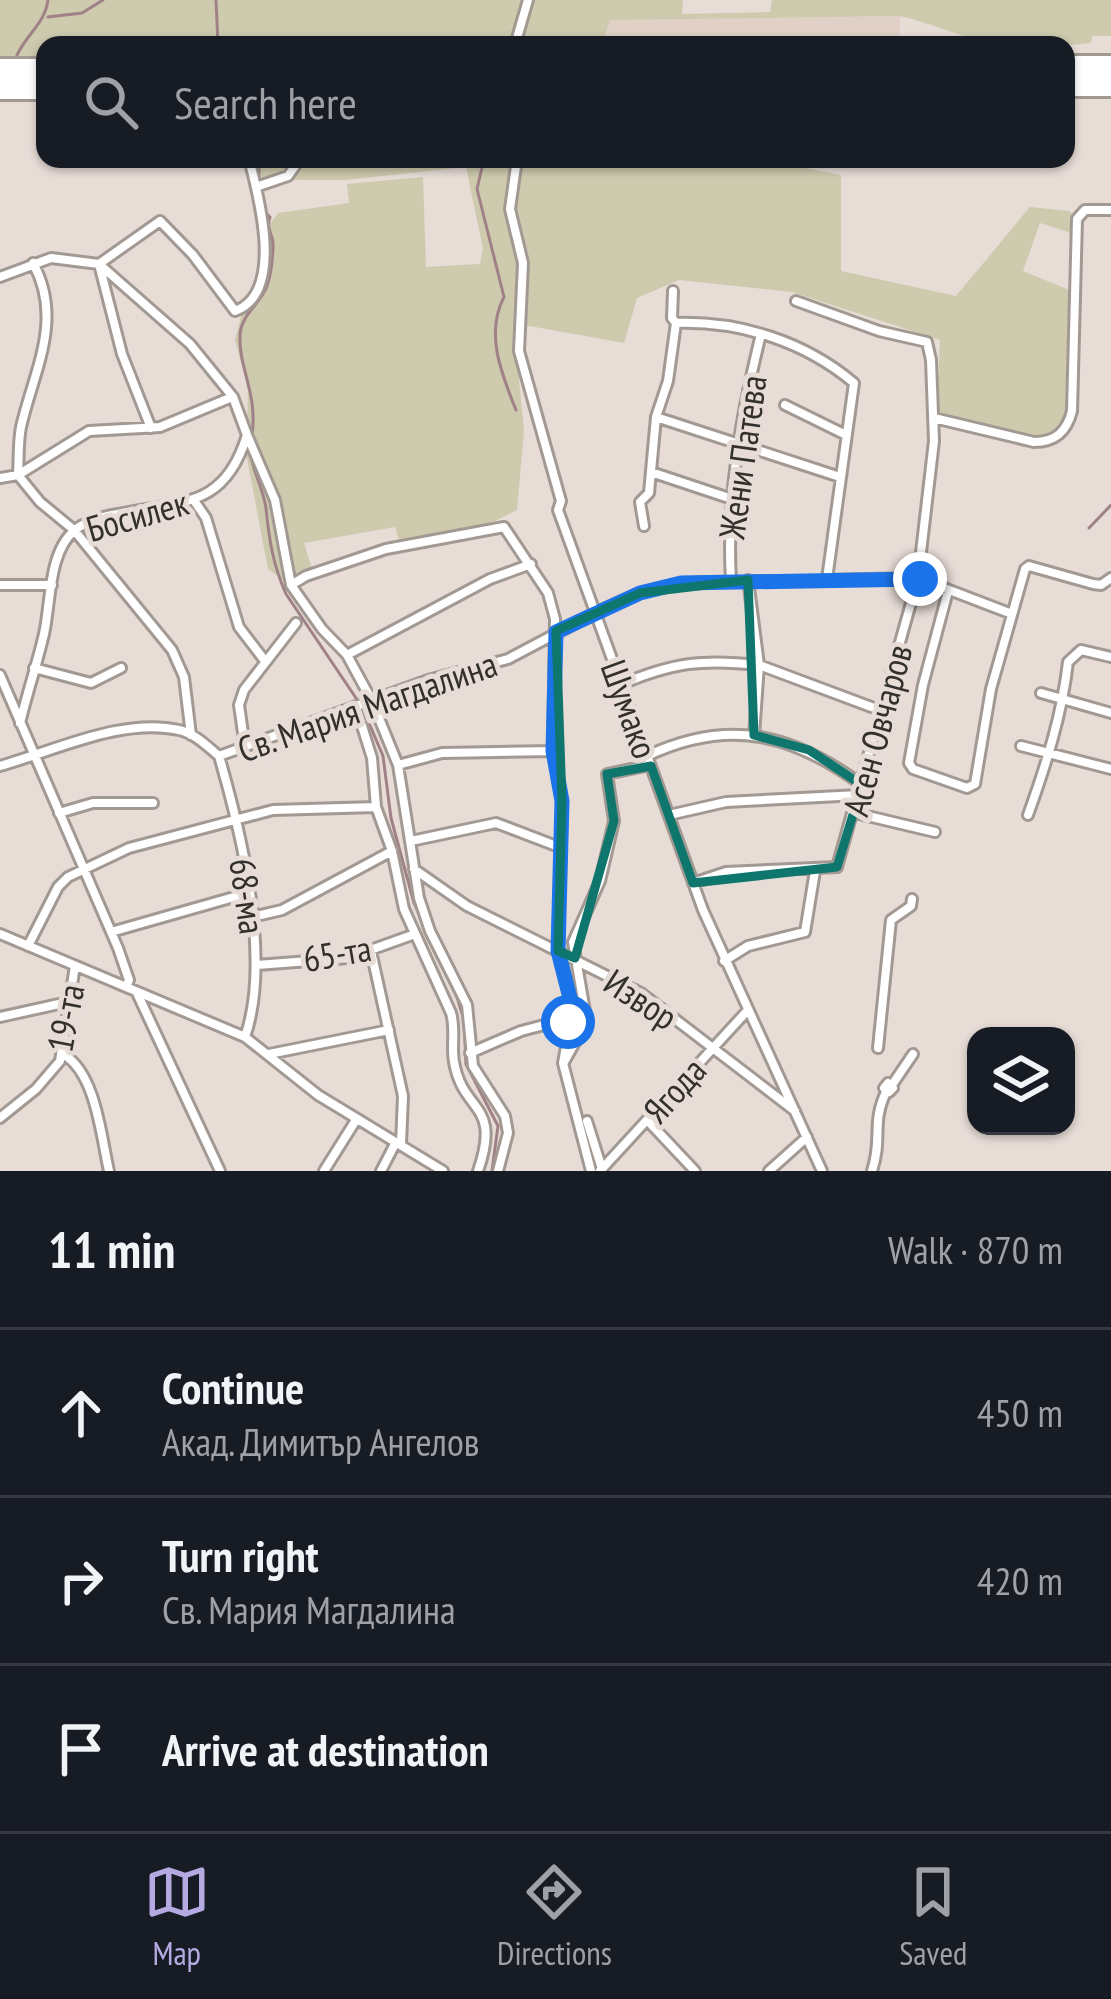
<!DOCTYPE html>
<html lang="en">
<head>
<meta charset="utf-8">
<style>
	:root { --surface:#171b24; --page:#20242c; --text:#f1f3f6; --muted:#9ea1a6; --line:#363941; --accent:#b4a9e1 }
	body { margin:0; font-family:"PT Sans Narrow",sans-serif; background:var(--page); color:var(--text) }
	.controls { position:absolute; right:36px; bottom:36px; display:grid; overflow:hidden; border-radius:24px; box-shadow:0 3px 9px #0004 }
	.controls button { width:108px; height:108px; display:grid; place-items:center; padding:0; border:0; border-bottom:3px solid var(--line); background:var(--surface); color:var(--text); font:60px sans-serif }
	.stop { position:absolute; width:36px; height:36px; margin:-27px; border:9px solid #1a73e8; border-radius:50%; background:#fff }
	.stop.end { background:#1a73e8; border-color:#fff; box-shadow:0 3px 12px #0008 }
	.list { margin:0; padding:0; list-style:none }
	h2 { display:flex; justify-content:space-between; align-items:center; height:156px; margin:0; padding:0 48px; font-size:51px }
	h2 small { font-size:39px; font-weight:400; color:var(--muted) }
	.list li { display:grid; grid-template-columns:78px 1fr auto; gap:36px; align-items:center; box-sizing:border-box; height:168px; padding:0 48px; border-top:3px solid var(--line) }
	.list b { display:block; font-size:45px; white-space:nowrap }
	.list p { margin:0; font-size:39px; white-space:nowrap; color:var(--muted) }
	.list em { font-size:39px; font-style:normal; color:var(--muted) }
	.icon { flex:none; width:66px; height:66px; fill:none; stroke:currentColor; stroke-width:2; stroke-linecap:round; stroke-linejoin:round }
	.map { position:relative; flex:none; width:1111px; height:1171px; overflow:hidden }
	.search { position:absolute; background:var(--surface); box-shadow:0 3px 9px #0004; left:36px; right:36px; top:36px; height:132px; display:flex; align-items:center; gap:30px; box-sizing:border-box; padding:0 42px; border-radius:24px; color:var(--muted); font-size:45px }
	.sheet { height:660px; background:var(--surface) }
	nav { display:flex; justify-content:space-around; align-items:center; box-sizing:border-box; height:168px; border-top:3px solid var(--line); background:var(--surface); font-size:33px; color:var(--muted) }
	nav a { display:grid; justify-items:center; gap:6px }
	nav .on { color:var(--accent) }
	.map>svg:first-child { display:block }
</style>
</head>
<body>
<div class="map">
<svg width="1111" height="1171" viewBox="0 0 1111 1171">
	<rect width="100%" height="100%" fill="#e7dcd6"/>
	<!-- built -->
	<path fill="#e0d0c5" d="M 900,16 L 900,45 L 601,45 L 609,20 Z"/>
	<!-- green -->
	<path fill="#cdcaae" d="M 0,0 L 683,0 L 682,14 L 770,12 L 772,0 L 1111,0 L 1111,36 L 1092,36 L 1091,43 C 1060,46 1024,49 993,43 C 961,38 932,23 900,16 L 610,20 L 601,45 L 45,45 L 45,59 L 0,59 Z
		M 255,159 L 760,159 L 841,175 L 841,271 L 956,296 L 1030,207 L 1069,211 L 1075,216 L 1074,234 L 1040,223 L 1023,271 L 1069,290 L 1066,413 L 1061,427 L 1039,437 L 937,414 L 940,340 L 792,292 L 679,280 L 637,298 L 624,343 L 524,325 L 519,380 L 524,431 L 517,510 L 493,522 L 400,543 L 395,527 L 304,543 L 312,569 L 292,586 L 268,569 L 246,453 L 248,390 L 235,340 L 243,309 L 261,278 L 265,231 L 278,213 L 349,203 L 347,184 L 423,177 L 426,267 L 480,264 L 483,249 L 466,167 L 346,180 L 263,180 Z"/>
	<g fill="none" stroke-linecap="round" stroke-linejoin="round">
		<!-- stream -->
		<path stroke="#a08187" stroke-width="3" d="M 216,0 L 218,45
			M 48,17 L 82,13 L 103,0
			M 17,55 C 27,34 45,23 48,0
			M 259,159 L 259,184
			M 484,159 L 477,189 L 504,297 C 485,333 501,373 516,410
			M 252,435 C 258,393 238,367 240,334 C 242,313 260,305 267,286 C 271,274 273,257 273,243 C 272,232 266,229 270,217 L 264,211
			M 250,450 C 252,470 263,488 266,508 C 269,539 273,565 286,594 L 358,701
			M 1089,528 L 1111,505
			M 363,709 L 383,756 L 391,818 L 414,903 L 457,997 L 464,1020 L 466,1064 L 498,1126 L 492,1171"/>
		<!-- minor casing -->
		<g stroke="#a39993" stroke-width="14">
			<path id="minor" d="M 515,45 L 528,0
				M 1066,60 L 1111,60
				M 0,63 L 45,63
				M 1066,92 L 1111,92
				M 0,95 L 45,95
				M 517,159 L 510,209 L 523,263 L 519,351 L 561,501 L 558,510 L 703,910 L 822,1171
				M 256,187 L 288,176 L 300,159
				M 33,263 C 64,320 34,370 21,427 C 18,442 19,459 18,475 L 40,502 L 74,530 L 172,650 L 184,677 L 191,735
				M 0,277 L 51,258 L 99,264 L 190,344 L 233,397 L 247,435 C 225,508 183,501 118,514 C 104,516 86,521 75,530 C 48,552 51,603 44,634 C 37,664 27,694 20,723
				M 676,323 C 740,321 804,341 854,383 L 827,579
				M 785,405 L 846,435
				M 656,417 L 840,477
				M 934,418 L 1034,442 C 1056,442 1067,431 1072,411 L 1077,219 L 1085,210 L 1111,210
				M 151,428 L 122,354 L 99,264 L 160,221 L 193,255 L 235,311 C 285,293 259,197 249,159
				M 247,435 L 275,500 L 291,585 L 322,629 L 347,655 L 372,701 L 398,765 L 419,898 L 430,931 L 467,1005 L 473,1066 L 505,1116 L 508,1133 L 498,1171
				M 651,472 L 732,499
				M 0,478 L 18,475 L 89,431 L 160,427 L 232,397
				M 193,499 L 206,518 L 239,627 L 265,661
				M 644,526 L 640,502 L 649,493 L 656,417 L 668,381 L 676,323 L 672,318 L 673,291
				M 748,580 L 759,665 L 754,735
				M 731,581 C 726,496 741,416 761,334
				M 0,585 L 52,585
				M 291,585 L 306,576 L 386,549 L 504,527 L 548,593 L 555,619 L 553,751 L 562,801 L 558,951 L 573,1009 L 563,1063 L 591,1171
				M 948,591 L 923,685 L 909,763 L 913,769 L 967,788 L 975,784 L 991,689 L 1025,569 L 1029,566 L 1093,584 L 1101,585 L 1111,578
				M 347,655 L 490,579 L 531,564
				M 34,668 L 91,683 L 121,668
				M 0,675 L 118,948 L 129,980 L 126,987
				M 620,685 C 673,662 703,659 759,665 L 882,711
				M 1041,693 L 1111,713
				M 356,707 L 372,758 L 376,807 L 392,851 L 404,909 L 451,1013 C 456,1030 451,1045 454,1062 C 463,1114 502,1102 478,1171
				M 1021,746 L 1111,769
				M 245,747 L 239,705 L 244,690 L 296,623
				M 219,756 C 242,835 272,959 245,1037
				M 647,756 C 728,718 792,733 862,785
				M 398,765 L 442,753 L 553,751
				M 0,766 C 54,751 122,717 179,730 C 194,733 207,746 219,756 L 428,680 L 508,659 L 595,613 L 640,593 L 681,583 L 918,578 L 1012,614
				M 59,813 L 93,803 L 153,803
				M 855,813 L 935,832
				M 669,815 L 726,802 L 859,795
				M 1028,815 C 1046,765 1062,715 1068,662 L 1081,650 L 1111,657
				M 411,841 L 496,823 L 559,847
				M 414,869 L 467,906 L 641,993 L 795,1111
				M 693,883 L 726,872 L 837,867 L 918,578 L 934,441 L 931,360 L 927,342 L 879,331 L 796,301
				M 252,917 L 282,910 L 392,851
				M 111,932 L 248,893
				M 0,934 L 245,1037 L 318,1095 L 443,1171
				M 28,946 L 58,887 L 68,877 L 129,848 L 273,810 L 376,807
				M 371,951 L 403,1096 L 401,1144
				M 724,961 L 748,946 L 805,932 L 815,871
				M 257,965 L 348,958 L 415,934
				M 137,993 L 220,1171
				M 0,1017 L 68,1002
				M 878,1048 L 891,920 L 911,906 L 912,899
				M 470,1053 L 521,1031 L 571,1018
				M 63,1054 C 96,1073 101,1136 109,1171
				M 269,1054 L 389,1030
				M 564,1062 L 578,1037 L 585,1011 L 573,942 L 600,881 L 614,821 L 607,774 L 650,765
				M 888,1083 L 893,1088 L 889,1092 L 884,1088 Z
				M 892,1085 L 913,1054
				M 0,1118 L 36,1089 L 60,1061 L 75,966
				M 647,1120 L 695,1171
				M 587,1121 L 602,1169
				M 324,1171 L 356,1120
				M 381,1171 L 396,1142
				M 600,1171 L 748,1010
				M 769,1171 L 807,1137
				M 872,1171 C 883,1137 871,1124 886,1092"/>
		</g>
		<!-- highway casing -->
		<g stroke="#a39993" stroke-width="20">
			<path id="highway" d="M 1066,71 L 1111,71
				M 0,73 L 45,72
				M 1066,82 L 1111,82
				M 0,85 L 45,85"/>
		</g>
		<!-- minor -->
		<use href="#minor" stroke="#fff" stroke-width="8"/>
		<!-- highway -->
		<use href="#highway" stroke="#fff" stroke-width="14"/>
	</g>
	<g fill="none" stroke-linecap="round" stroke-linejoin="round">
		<!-- route -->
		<path stroke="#1a73e8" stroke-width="15" d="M 568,1022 L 573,1010 L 558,951 L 562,801 L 553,751 L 556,632 L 640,593 L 681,583 L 920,579"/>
	</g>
	<!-- marked area -->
	<path fill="none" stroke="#0f766e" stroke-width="9" stroke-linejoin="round" d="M 748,580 L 754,735 L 809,750 L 862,785 L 837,867 L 693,883 L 651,766 L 607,774 L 614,821 L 575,958 L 558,951 L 562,801 L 556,631 L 640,593 Z"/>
	<g text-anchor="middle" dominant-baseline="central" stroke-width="10" stroke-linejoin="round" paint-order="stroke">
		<!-- street labels -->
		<g font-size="36" fill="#332f2d" stroke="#e7dcd6">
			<text transform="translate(742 457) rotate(-82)">Жени Патева</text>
			<text transform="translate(137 515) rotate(-16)">Босилек</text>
			<text transform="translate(367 706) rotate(-19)">Св. Мария Магдалина</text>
			<text transform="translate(630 709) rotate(70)">Шумако</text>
			<text transform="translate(877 730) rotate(-75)">Асен Овчаров</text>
			<text transform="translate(248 896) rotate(82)">68-ма</text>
			<text transform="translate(337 953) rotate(-10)">65-та</text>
			<text transform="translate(641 999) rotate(33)">Извор</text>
			<text transform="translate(65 1018) rotate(-79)">19-та</text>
			<text transform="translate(674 1090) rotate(-48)">Ягода</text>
		</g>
	</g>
</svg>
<div class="controls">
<button><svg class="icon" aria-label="layers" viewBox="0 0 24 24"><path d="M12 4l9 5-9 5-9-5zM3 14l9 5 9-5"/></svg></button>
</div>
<div class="stop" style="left:568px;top:1022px"></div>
<div class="stop end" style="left:920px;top:579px"></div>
<div class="search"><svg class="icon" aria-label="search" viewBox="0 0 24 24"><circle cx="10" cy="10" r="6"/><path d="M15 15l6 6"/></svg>Search here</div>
</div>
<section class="sheet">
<h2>11 min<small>Walk · 870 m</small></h2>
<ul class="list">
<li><svg class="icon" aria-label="ahead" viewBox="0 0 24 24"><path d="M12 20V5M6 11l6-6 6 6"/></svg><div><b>Continue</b><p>Акад. Димитър Ангелов</p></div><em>450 m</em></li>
<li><svg class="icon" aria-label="right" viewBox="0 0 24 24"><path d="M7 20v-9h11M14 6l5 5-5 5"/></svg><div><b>Turn right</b><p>Св. Мария Магдалина</p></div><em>420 m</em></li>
<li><svg class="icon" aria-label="arrive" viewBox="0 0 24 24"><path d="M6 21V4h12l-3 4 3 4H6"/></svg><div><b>Arrive at destination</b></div></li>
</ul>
</section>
<nav>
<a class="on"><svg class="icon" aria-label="map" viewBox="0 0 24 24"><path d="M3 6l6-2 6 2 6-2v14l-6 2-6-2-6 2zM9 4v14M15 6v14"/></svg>Map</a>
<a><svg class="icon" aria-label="directions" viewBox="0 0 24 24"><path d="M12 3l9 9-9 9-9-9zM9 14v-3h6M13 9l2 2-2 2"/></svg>Directions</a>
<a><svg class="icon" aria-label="saved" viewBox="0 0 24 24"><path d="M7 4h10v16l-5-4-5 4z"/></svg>Saved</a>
</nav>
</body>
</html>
